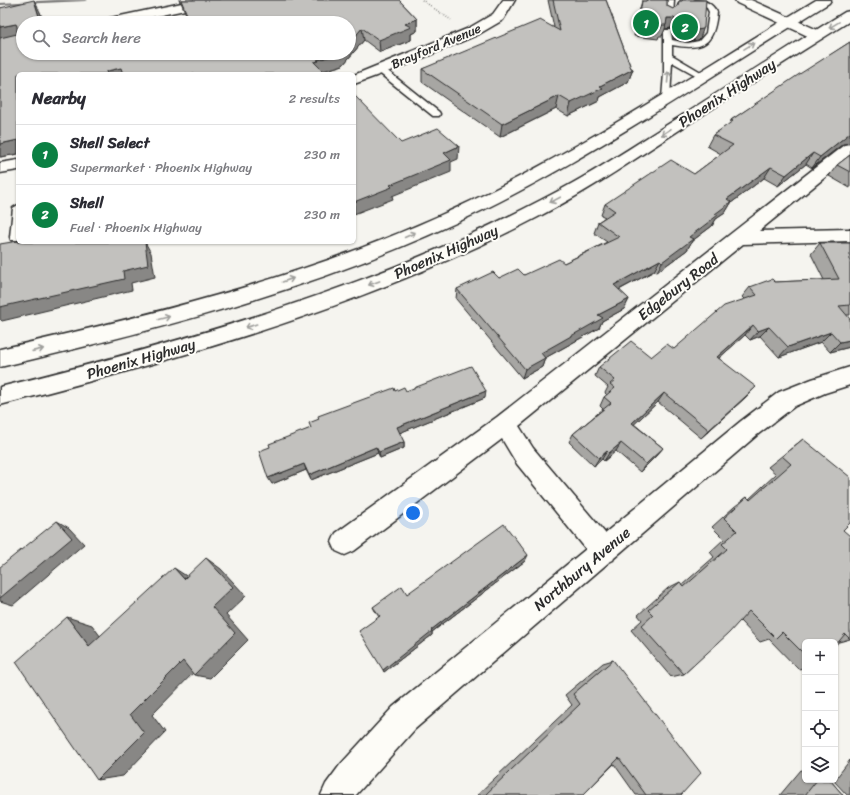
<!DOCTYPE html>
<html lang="en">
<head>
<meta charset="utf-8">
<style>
	:root { --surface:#fff; --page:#f7f7f7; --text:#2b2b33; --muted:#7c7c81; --line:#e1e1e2; --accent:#0b8043 }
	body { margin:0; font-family:Sriracha,sans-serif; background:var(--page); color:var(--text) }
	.controls { position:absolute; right:12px; bottom:12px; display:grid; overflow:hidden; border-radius:6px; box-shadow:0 1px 3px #0004 }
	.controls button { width:36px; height:36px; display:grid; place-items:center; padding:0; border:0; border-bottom:1px solid var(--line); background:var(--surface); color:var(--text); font:20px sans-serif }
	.you { position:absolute; left:413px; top:513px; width:14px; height:14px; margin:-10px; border:3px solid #fff; border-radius:50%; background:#1a73e8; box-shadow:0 0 0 6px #1a73e833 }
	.badge { display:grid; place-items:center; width:26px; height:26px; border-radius:50%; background:var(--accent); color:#fff; font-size:13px; font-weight:700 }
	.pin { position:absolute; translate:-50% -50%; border:2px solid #fff; box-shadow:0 1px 4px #0006 }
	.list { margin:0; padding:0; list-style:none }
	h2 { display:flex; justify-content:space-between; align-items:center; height:52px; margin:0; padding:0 16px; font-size:17px }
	h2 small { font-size:13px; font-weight:400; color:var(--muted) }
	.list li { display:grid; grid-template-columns:26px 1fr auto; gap:12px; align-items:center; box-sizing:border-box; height:60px; padding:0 16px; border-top:1px solid var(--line) }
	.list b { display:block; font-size:15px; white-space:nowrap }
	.list p { margin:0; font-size:13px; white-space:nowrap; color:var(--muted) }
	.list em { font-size:13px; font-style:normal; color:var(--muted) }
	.icon { flex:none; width:22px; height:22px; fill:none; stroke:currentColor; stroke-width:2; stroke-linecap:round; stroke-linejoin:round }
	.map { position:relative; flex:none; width:850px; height:795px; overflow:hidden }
	.search { position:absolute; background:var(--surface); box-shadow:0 1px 3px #0004; left:16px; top:16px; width:340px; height:44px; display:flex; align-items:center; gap:10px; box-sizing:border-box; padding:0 14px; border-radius:22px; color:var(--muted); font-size:15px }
	.panel { position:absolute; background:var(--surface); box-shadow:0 1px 3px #0004; left:16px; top:72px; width:340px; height:172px; border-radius:6px }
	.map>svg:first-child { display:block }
</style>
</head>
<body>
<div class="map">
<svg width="850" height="795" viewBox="0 0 850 795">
	<rect width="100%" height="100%" fill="#f5f4ef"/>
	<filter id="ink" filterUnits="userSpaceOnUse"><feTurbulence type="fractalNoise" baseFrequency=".025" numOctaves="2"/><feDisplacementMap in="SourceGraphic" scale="8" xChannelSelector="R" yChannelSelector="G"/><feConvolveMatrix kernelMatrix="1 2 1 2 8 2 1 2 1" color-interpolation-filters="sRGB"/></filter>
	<g filter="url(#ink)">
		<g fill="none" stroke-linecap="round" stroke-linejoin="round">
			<!-- stream -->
			<path fill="#797877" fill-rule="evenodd" d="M 56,0 L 87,0 L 85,1 L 0,5 L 0,3 Z"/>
			<!-- service casing -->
			<g stroke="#2b2b2b" stroke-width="3">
				<path id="service" d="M 666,0 L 674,0 L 673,17 L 669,19 L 665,17 Z
					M 695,0 C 706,0 711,3 717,12 C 714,44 704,51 672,45 L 672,55 L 706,75 L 702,78 L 699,77 L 672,62 L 670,98 L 666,101 L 663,100 L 662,98 L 664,73 L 664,32 L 665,30 L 671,30 L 672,40 L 688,43 L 699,41 L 706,33 L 709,12 L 707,8 Z
					M 378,68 L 384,68 L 439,112 L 440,114 L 439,116 L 433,116 L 378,72 L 377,70 Z
					M 18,205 L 18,240 L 11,240 L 10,237 L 13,208 Z"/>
			</g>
			<!-- minor casing -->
			<g stroke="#2b2b2b" stroke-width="3">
				<path id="minor" d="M 196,0 L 219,0 L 217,3 L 213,4 L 124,23 L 100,23 L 101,20 L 106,19 Z
					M 503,0 L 515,0 L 503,20 L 479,34 L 406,65 L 354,84 L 354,75 L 469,28 L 493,14 Z
					M 850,144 L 850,157 L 759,231 L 850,229 L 850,241 L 743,244 L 519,426 L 533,448 L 605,533 L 741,421 L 779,392 L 812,379 L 850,367 L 850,385 L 825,393 L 795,406 L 757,435 L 614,558 L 613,560 L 609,562 L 415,729 L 356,795 L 321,795 L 326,784 L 340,765 L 393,707 L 586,549 L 517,464 L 502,439 L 354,551 L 345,555 L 336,551 L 332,542 L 336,533 L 497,417 L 844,145 Z
					M 18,160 L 18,170 L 0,173 L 0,163 Z"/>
			</g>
			<!-- tertiary casing -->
			<g stroke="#2b2b2b" stroke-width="3">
				<path id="tertiary" d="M 735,0 L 751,0 L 822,32 L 824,35 L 822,38 L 812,38 L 737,3 Z"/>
			</g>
			<!-- secondary casing -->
			<g stroke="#2b2b2b" stroke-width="3">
				<path id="secondary" d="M 816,0 L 831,0 L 829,3 C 715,73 604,150 483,210 C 331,285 165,328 0,367 L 0,349 C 161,313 322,273 471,201 C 591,144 702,69 816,0 Z
					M 850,11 L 850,21 C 795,55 741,90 687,125 C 638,157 590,190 538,217 C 369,305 184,358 0,405 L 0,387 C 186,341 371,289 541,200 C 589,176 633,146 678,118 C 726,87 775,56 824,25 L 845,12 Z"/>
			</g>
			<!-- path -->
			<path stroke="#2b2b2b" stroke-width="1.5" stroke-dasharray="0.5 2" stroke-linecap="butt" d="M 422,0 L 451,20"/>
			<!-- service -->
			<use href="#service" fill="#fdfcf7" fill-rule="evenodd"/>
			<!-- minor -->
			<use href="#minor" fill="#fdfcf7" fill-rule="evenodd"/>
			<!-- tertiary -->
			<use href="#tertiary" fill="#fdfcf7" fill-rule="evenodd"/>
			<!-- secondary -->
			<use href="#secondary" fill="#fdfcf7" fill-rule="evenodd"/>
		</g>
		<!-- wall -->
		<path fill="#a7a6a3" stroke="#2b2b2b" d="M 179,0 L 399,0 L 417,19 L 417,31 L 411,34 L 411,40 L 380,52 L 364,40 L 343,65 L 323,71 L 18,74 L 18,154 L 0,157 L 0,8 L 40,12 L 23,53 L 187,17 L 181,2 L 180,2 Z
			M 548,0 L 606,0 L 631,68 L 633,69 L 628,82 L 600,97 L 599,101 L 568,116 L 556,109 L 500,137 L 422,82 L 422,69 L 554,27 Z
			M 647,0 L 667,0 L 667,6 L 673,9 L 676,8 L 679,1 L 680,1 L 680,0 L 706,0 L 700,38 L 698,40 L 693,41 L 673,38 L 671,28 L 665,29 L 662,36 L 659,36 L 658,39 L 634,36 L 639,12 L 642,1 L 647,1 Z
			M 850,42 L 850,143 L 843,144 L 812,168 L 806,164 L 778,186 L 764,178 L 731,203 L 725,213 L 716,219 L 712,226 L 692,241 L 687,250 L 657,272 L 654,271 L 619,290 L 629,299 L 624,309 L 602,321 L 599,328 L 545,358 L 542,367 L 522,378 L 456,299 L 457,289 L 499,278 L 524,275 L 564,263 L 607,242 L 594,233 L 598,222 L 605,217 L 601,215 L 605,204 L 694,174 L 721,154 L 707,146 L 713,135 L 730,124 L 731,120 Z
			M 850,155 L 850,188 L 829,176 L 837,165 Z
			M 820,243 L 850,243 L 850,315 L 846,315 L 850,347 L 830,352 L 821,342 L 779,357 L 760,336 L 750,340 L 745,335 L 719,358 L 747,396 L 701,438 L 658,402 L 634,424 L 663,448 L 656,456 L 640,472 L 616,451 L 604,461 L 602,459 L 594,466 L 569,442 L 573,434 L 603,409 L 600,406 L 604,397 L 607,395 L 605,393 L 608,387 L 595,376 L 599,367 L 651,357 L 674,349 L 744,299 L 742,297 L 750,287 L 775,282 L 824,280 L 811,254 Z
			M 395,391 L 485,398 L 399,433 L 404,442 L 404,448 L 380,458 L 378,453 L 311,480 L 306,470 L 272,484 L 270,447 L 311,428 L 319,419 Z
			M 803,439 L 843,530 L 850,639 L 839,642 L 805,642 L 805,668 L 798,669 L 769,639 L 760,642 L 740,621 L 684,674 L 671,677 L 631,630 L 642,620 L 638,615 L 668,588 L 680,582 L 682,585 L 714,557 L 710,552 L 724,539 L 712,527 L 734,507 L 747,497 L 749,499 L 776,474 L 768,467 Z
			M 525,561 L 432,632 L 432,635 L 384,672 L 379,617 L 375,611 L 373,607 L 407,594 Z
			M 613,660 L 681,795 L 636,795 L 614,764 L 583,795 L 477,795 L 572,705 L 565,695 L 603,663 Z
			M 850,760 L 850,795 L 847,795 L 834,781 Z
			M 801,770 L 805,771 L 805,780 L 830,780 L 843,795 L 780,795 Z"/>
		<!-- shaded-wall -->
		<path fill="#888785" stroke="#2b2b2b" d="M 34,0 L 40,12 L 44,23 L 41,23 Z
			M 667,18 L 675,18 L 671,28 L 665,29 Z
			M 417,19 L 417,31 L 411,34 L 411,40 L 380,52 L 379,40 L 405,24 Z
			M 16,24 L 23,37 L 0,41 L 0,27 Z
			M 704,27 L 700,38 L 698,40 L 693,41 L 697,30 Z
			M 362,28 L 364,40 L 343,65 L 320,72 L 314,62 L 317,60 L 341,53 L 349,53 L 349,44 Z
			M 121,68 L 124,74 L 107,74 L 107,71 Z
			M 633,69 L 628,82 L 600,97 L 599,101 L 568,116 L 571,103 L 600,86 Z
			M 559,96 L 556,109 L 500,137 L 502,124 Z
			M 850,133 L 850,143 L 843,144 L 812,168 L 820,157 Z
			M 18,140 L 18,154 L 0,157 L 0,144 Z
			M 459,146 L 458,159 L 451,162 L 451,172 L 392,196 L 393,199 L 354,214 L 354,202 L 390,185 L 444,153 Z
			M 813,153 L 806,164 L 778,186 L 786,175 Z
			M 771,167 L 764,178 L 731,203 L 725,213 L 716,219 L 712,226 L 692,241 L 687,250 L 657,272 L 662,262 L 689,237 L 727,199 Z
			M 145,242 L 151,253 L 155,277 L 131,283 L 132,290 L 2,321 L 0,319 L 0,305 L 123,271 Z
			M 660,260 L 654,271 L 609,295 L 614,285 Z
			M 629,299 L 624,309 L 602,321 L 599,328 L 545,358 L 542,367 L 522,378 L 525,369 L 541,353 L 598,315 Z
			M 753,325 L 745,335 L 710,366 L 717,357 Z
			M 769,327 L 760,336 L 750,340 L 758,331 Z
			M 831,332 L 821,342 L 779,357 L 788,347 Z
			M 850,340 L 850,347 L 830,352 L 840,342 Z
			M 756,387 L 747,396 L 701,438 L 709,430 Z
			M 486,391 L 485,398 L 397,434 L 397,427 Z
			M 664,393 L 658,402 L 627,431 L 632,423 Z
			M 404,442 L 404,448 L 380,458 L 379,452 Z
			M 621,443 L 616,451 L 604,461 L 609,453 Z
			M 376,447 L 378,453 L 311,480 L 309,475 Z
			M 663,448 L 656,456 L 640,472 L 646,464 Z
			M 607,451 L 602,459 L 594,466 L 599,458 Z
			M 304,464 L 306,470 L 272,484 L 268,478 Z
			M 57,521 L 69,528 L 84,544 L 13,605 L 0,601 L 0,598 Z
			M 528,555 L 525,561 L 432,632 L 432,635 L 384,672 L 383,670 L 431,630 Z
			M 206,558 L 221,569 L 246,596 L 226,615 L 248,640 L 210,678 L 194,675 Z
			M 174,568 L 191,579 L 184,579 Z
			M 67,617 L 92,625 L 112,652 L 89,646 Z
			M 183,661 L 200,666 L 152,715 L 165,732 L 123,776 L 97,780 L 130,714 Z"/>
		<!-- building -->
		<path fill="#c2c1be" stroke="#2b2b2b" d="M 34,0 L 41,23 L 23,23 L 23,53 L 341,53 L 317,60 L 319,61 L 314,62 L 326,74 L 123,74 L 121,68 L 107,71 L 107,74 L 18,74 L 18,140 L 0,144 L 0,38 L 17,34 L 17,26 L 16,24 L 0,27 L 0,8 Z
			M 181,0 L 399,0 L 417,19 L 405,24 L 411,27 L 379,40 L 362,28 L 349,44 L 349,23 L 148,23 L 188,17 Z
			M 553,0 L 606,0 L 631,68 L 633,69 L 600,86 L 603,88 L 571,103 L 559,96 L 502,124 L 422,69 L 540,20 L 560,31 Z
			M 648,0 L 667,0 L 667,6 L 673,9 L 678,6 L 679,1 L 682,1 L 683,0 L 706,0 L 704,27 L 703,29 L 697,30 L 677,27 L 675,18 L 667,18 L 666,25 L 662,25 L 661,28 L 638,25 L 642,1 L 647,1 Z
			M 850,42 L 850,133 L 820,157 L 813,153 L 786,175 L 771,167 L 727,199 L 731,202 L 715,214 L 718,215 L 689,237 L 693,239 L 662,262 L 660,260 L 614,285 L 629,299 L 598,315 L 603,318 L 541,353 L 545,358 L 525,369 L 457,289 L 493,272 L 499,278 L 518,269 L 524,275 L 559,259 L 564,263 L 619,237 L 598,222 L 615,211 L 605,204 L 671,160 L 694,174 L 733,145 L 713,135 L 733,121 L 731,120 L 798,75 Z
			M 354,96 L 355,96 L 401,143 L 438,128 L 459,146 L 444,153 L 451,160 L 390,185 L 392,187 L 354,202 Z
			M 850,155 L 850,172 L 837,165 Z
			M 18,241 L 18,242 L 145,242 L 148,265 L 123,271 L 124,279 L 0,307 L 0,244 Z
			M 820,243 L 850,243 L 850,305 L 839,306 L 850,319 L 850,340 L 840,342 L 831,332 L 788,347 L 769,327 L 758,331 L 753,325 L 717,357 L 756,387 L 709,430 L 664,393 L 632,423 L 663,448 L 646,464 L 621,443 L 609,453 L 607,451 L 599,458 L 573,434 L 611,403 L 604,397 L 615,388 L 610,384 L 615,380 L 599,367 L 631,341 L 651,357 L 667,344 L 674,349 L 724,306 L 757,295 L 750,287 L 772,279 L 775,282 L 839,279 Z
			M 471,366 L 486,391 L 397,427 L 404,442 L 379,452 L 376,447 L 309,475 L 304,464 L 268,478 L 259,451 L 270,447 L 269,444 L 311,428 L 309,423 L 319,419 L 318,416 L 394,388 L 395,391 L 404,387 L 406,391 Z
			M 803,439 L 850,477 L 850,523 L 843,530 L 850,536 L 850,639 L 845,634 L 835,646 L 835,642 L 805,642 L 805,655 L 782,632 L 776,638 L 749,611 L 729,633 L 684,674 L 641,626 L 653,615 L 648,610 L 680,582 L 684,587 L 727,549 L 722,544 L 737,531 L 724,518 L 747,497 L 750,500 L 791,464 L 782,456 Z
			M 57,521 L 72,538 L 0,598 L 0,567 Z
			M 504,524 L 528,555 L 431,630 L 432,631 L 383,670 L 359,631 L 380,616 L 373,607 L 402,586 L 407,594 Z
			M 206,558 L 233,587 L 212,607 L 235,633 L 194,675 L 183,661 L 130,714 L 144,733 L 97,780 L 16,662 L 67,617 L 89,646 L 174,568 L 184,579 Z
			M 613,660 L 701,773 L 681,795 L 646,795 L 619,758 L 583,795 L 485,795 L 580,704 L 573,694 Z
			M 817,780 L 830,780 L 843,795 L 805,795 Z"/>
		<!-- one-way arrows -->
		<defs><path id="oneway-shaft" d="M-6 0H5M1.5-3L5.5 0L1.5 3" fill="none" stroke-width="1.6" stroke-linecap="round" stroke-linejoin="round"/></defs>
		<g stroke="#9e9e9b">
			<use href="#oneway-shaft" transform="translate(834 25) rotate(149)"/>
			<use href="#oneway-shaft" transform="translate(749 46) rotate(-32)"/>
			<use href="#oneway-shaft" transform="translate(668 77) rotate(-85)"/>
			<use href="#oneway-shaft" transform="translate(666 132) rotate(147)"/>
			<use href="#oneway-shaft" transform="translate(555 200) rotate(152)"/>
			<use href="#oneway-shaft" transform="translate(410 235) rotate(-24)"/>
			<use href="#oneway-shaft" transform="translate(288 280) rotate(-19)"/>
			<use href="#oneway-shaft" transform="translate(374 283) rotate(160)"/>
			<use href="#oneway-shaft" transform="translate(164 318) rotate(-15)"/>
			<use href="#oneway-shaft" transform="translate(251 326) rotate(161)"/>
			<use href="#oneway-shaft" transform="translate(38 350) rotate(-13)"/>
		</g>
	</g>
	<g text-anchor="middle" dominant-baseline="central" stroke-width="4" stroke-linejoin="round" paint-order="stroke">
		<!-- far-street labels -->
		<g font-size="13" fill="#2b2b2b" stroke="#fdfcf7">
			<text transform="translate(436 46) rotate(-23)">Brayford Avenue</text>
		</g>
		<!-- street labels -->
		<g font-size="15" fill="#2b2b2b" stroke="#fdfcf7">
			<text transform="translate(727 93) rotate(-33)">Phoenix Highway</text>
			<text transform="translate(446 252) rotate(-24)">Phoenix Highway</text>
			<text transform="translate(678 287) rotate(-38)">Edgebury Road</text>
			<text transform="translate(141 359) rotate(-16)">Phoenix Highway</text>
			<text transform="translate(582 569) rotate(-40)">Northbury Avenue</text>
		</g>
	</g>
</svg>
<div class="controls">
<button>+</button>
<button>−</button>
<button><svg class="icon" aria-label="locate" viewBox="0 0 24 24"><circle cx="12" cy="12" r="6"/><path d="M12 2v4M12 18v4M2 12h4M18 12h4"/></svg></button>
<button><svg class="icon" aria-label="layers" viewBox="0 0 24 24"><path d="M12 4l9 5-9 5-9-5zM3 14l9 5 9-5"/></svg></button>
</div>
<div class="you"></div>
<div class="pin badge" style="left:646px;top:23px">1</div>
<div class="pin badge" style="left:685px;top:27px">2</div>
<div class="search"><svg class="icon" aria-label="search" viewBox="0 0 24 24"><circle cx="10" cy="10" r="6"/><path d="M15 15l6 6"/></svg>Search here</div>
<section class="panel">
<h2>Nearby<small>2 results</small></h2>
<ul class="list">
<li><span class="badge">1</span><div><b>Shell Select</b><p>Supermarket · Phoenix Highway</p></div><em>230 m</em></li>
<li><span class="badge">2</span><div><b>Shell</b><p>Fuel · Phoenix Highway</p></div><em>230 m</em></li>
</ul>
</section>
</div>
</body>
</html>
